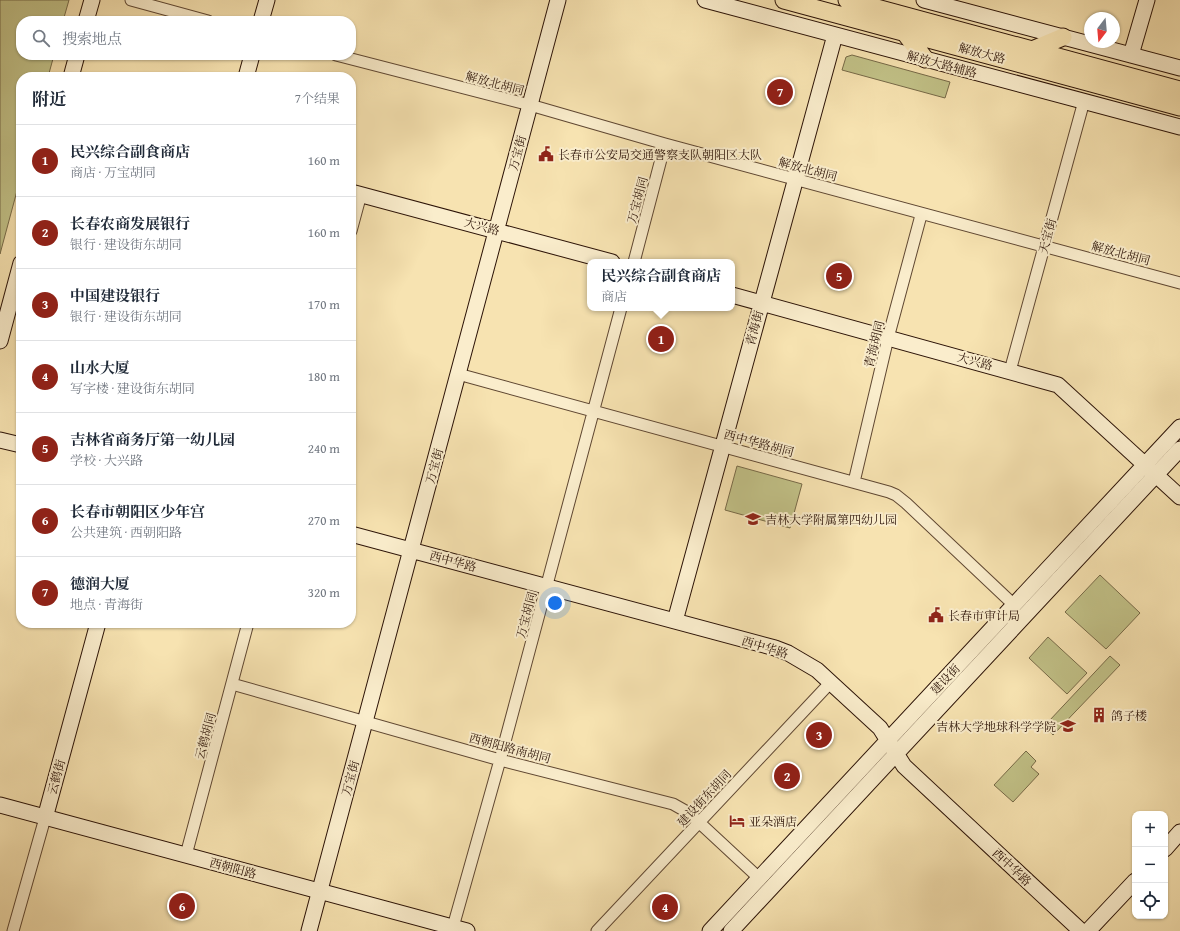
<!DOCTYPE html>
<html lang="zh">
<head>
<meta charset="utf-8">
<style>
	:root { --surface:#fff; --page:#f6f6f7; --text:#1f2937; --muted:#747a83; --line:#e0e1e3; --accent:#8f2418 }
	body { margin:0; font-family:"Gentium Book Plus","Noto Serif SC",serif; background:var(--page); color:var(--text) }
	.controls { position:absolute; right:12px; bottom:12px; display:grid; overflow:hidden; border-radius:8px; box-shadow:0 1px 3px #0004 }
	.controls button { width:36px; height:36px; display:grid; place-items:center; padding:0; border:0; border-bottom:1px solid var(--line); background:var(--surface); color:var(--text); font:20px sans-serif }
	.compass { position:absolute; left:1084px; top:12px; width:36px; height:36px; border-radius:50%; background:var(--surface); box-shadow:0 1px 3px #0004; rotate:196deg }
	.you { position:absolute; left:555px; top:603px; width:14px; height:14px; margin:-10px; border:3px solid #fff; border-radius:50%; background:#1a73e8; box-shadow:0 0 0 6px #1a73e833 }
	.badge { display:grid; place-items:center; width:26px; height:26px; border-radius:50%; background:var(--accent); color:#fff; font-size:13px; font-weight:700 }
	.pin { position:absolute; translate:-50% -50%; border:2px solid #fff; box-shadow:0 1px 4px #0006 }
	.popup { position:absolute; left:587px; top:259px; width:148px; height:52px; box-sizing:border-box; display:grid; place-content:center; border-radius:8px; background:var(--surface); filter:drop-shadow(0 1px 3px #0005); font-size:13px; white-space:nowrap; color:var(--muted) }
	.popup b { font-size:15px; color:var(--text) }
	.popup::after { content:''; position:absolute; left:50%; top:100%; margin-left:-8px; border:8px solid transparent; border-top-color:var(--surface) }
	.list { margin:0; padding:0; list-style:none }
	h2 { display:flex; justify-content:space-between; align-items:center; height:52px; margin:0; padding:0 16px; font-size:17px }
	h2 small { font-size:13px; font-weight:400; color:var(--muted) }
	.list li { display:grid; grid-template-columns:26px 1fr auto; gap:12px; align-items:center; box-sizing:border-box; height:72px; padding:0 16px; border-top:1px solid var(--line) }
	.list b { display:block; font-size:15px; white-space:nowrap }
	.list p { margin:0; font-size:13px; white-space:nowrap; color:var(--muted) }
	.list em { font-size:13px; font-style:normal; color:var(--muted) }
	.icon { flex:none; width:22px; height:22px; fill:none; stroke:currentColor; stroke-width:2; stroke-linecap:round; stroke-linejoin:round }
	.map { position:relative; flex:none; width:1180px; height:931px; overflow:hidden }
	.search { position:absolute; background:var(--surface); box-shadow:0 1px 3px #0004; left:16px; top:16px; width:340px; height:44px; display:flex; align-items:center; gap:10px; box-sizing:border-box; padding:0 14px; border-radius:16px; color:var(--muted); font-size:15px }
	.panel { position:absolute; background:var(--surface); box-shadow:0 1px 3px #0004; left:16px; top:72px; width:340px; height:556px; border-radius:16px }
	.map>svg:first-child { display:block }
</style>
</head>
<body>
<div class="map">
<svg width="1180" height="931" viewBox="0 0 1180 931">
	<rect width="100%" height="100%" fill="#f7e3b1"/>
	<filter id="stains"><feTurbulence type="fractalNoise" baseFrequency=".005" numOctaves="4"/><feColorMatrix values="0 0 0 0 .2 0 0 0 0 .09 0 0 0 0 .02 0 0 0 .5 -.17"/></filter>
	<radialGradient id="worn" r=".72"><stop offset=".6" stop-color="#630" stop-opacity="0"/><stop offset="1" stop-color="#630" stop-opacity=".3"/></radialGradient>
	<!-- green -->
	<path fill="#c2c288" stroke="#776a48" d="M 0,0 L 69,0 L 63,21 L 21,21 L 21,55 L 54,55 L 48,77 L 21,77 L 21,176 L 0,254 Z
		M 852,55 L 950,82 L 945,98 L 842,70 L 846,57 Z
		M 737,466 L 802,484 L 790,528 L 725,510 Z
		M 1100,575 L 1140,613 L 1106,649 L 1065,612 Z
		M 1048,637 L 1087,673 L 1067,694 L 1029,658 Z
		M 1110,656 L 1120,665 L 1053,735 L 1047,729 L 1051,724 L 1049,721 Z
		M 1026,751 L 1036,761 L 1031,767 L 1039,774 L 1013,802 L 994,785 Z"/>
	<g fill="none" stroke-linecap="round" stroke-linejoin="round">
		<!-- street casing -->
		<g stroke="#5f4732" stroke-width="13">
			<path id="street" d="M 131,0 L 208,21
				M 336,55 L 530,105 L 665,144 L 1180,283
				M 351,231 L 361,194
				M 634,262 L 665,144
				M 1010,371 L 1084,101
				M 458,374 L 889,492 L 896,495 L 906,503 L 1014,605
				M 854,482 L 888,338 L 920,219 L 920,213
				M 232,684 L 500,760 L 673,804 L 689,813 L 759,878
				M 186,855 L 248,623
				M 453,927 L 500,760 L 621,308
				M 13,931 L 45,818
				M 597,931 L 831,682"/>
		</g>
		<!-- secondary casing -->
		<g stroke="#2c1307" stroke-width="17">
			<path id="secondary" d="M 705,0 L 1180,127
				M 924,0 L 1180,68
				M 86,21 L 92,0
				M 261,21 L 267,0
				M 1131,55 L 1147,0
				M 71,77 L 77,55
				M 246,77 L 252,55
				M 351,192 L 612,262
				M 732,295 L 1058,385 L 1180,497
				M 0,341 L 21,263
				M 0,440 L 21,445
				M 351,534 L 775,648 L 788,653 L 817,670 L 880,728 L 904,766 L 1081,931
				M 675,621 L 835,35
				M 0,805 L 467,931
				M 45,818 L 98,623
				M 1165,849 L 1180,832
				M 309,931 L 558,0
				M 710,931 L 1180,427
				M 731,931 L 1180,449
				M 1088,931 L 1135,881"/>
		</g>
		<!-- primary casing -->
		<g stroke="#2c1307" stroke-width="19">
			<path id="primary" d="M 784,0 L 1180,107
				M 847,0 L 1180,90
				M 905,33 L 925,59
				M 1032,50 L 1063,37"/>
		</g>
		<!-- street -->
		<use href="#street" stroke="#faedcc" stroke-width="11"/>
		<!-- secondary -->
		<use href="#secondary" stroke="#faedcc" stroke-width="15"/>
		<!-- primary -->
		<use href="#primary" stroke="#f7e3b1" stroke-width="17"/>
	</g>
	<!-- icons -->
	<defs>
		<g id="civic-bare" transform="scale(1.2)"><path d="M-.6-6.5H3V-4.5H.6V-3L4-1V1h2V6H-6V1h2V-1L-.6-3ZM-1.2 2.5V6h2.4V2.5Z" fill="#8f2418" stroke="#faedcc" stroke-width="2.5" paint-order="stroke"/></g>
		<g id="school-bare" transform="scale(1.2)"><path d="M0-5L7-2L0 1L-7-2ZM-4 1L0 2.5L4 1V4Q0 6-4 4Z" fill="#8f2418" stroke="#faedcc" stroke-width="2.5" paint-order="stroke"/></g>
		<g id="building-bare" transform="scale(1.2)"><path d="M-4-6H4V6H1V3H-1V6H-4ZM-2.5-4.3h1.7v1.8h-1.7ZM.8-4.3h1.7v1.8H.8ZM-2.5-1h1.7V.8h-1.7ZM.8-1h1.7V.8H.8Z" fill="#8f2418" stroke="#faedcc" stroke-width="2.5" paint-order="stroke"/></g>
		<g id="university-bare" transform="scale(1.2)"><path d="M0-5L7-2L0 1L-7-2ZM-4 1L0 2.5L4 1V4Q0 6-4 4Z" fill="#8f2418" stroke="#faedcc" stroke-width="2.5" paint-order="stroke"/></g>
		<g id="hotel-bare" transform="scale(1.2)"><path d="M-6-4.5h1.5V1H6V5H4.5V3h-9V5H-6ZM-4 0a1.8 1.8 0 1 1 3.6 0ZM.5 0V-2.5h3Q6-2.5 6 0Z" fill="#8f2418" stroke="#faedcc" stroke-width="2.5" paint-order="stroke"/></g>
	</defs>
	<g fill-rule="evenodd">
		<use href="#civic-bare" x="546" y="154"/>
		<use href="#school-bare" x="753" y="519"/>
		<use href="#civic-bare" x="936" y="615"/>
		<use href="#building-bare" x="1099" y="715"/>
		<use href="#university-bare" x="1068" y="726"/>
		<use href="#hotel-bare" x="737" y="821"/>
	</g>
	<g text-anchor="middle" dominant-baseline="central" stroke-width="4" stroke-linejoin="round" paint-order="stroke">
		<!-- street labels -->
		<g font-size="12" fill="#2c1307" stroke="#faedcc">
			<text transform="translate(982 53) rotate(15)">解放大路</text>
			<text transform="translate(942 64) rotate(15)">解放大路辅路</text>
			<text transform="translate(495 83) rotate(15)">解放北胡同</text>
			<text transform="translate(517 153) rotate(-75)">万宝街</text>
			<text transform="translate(808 169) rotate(15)">解放北胡同</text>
			<text transform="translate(637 200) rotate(-75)">万宝胡同</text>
			<text transform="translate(482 226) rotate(15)">大兴路</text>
			<text transform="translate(1047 236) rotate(-75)">天宝街</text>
			<text transform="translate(1121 253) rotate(15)">解放北胡同</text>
			<text transform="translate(754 328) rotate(-75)">青海街</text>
			<text transform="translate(874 344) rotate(-76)">青海胡同</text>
			<text transform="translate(975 361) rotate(15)">大兴路</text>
			<text transform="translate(759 443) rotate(15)">西中华路胡同</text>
			<text transform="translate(434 466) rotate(-75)">万宝街</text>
			<text transform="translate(453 561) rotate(15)">西中华路</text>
			<text transform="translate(526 615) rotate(-75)">万宝胡同</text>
			<text transform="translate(765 647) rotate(17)">西中华路</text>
			<text transform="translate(945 679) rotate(-47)">建设街</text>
			<text transform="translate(205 736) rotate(-75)">云鹤胡同</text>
			<text transform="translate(510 748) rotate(15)">西朝阳路南胡同</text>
			<text transform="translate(56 777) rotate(-75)">云鹤街</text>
			<text transform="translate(350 778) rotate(-75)">万宝街</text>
			<text transform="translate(704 798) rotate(-47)">建设街东胡同</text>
			<text transform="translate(1012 867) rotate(43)">西中华路</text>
			<text transform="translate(233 868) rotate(15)">西朝阳路</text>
		</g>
		<!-- poi labels -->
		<g font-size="12" fill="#2c1307" stroke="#faedcc" text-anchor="start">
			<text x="558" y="154">长春市公安局交通警察支队朝阳区大队</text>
			<text x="765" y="519">吉林大学附属第四幼儿园</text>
			<text x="948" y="615">长春市审计局</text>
			<text x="1111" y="715">鸽子楼</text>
			<text x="1056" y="726" text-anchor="end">吉林大学地球科学学院</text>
			<text x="749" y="821">亚朵酒店</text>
		</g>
	</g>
	<rect width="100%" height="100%" filter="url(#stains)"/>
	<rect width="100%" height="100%" fill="url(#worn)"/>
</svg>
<div class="controls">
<button>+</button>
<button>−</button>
<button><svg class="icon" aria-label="locate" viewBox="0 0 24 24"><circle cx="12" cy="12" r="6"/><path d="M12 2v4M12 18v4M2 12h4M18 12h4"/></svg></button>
</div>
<svg class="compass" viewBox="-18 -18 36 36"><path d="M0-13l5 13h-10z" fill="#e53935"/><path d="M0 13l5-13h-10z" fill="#747a83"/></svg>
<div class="you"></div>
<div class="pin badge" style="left:661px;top:339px">1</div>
<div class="popup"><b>民兴综合副食商店</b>商店</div>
<div class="pin badge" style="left:787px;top:776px">2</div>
<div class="pin badge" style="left:819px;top:735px">3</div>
<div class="pin badge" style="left:665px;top:907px">4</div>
<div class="pin badge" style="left:839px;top:276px">5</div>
<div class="pin badge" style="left:182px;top:906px">6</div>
<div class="pin badge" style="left:780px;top:92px">7</div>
<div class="search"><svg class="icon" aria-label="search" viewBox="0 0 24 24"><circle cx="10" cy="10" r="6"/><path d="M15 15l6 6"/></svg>搜索地点</div>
<section class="panel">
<h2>附近<small>7个结果</small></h2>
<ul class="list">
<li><span class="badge">1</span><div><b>民兴综合副食商店</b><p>商店 · 万宝胡同</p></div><em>160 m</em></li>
<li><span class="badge">2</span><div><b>长春农商发展银行</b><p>银行 · 建设街东胡同</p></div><em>160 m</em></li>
<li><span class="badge">3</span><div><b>中国建设银行</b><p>银行 · 建设街东胡同</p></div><em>170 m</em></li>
<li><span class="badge">4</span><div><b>山水大厦</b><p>写字楼 · 建设街东胡同</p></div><em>180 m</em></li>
<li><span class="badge">5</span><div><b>吉林省商务厅第一幼儿园</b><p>学校 · 大兴路</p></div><em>240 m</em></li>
<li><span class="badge">6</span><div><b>长春市朝阳区少年宫</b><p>公共建筑 · 西朝阳路</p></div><em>270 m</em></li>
<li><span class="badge">7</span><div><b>德润大厦</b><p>地点 · 青海街</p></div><em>320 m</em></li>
</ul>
</section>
</div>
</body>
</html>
